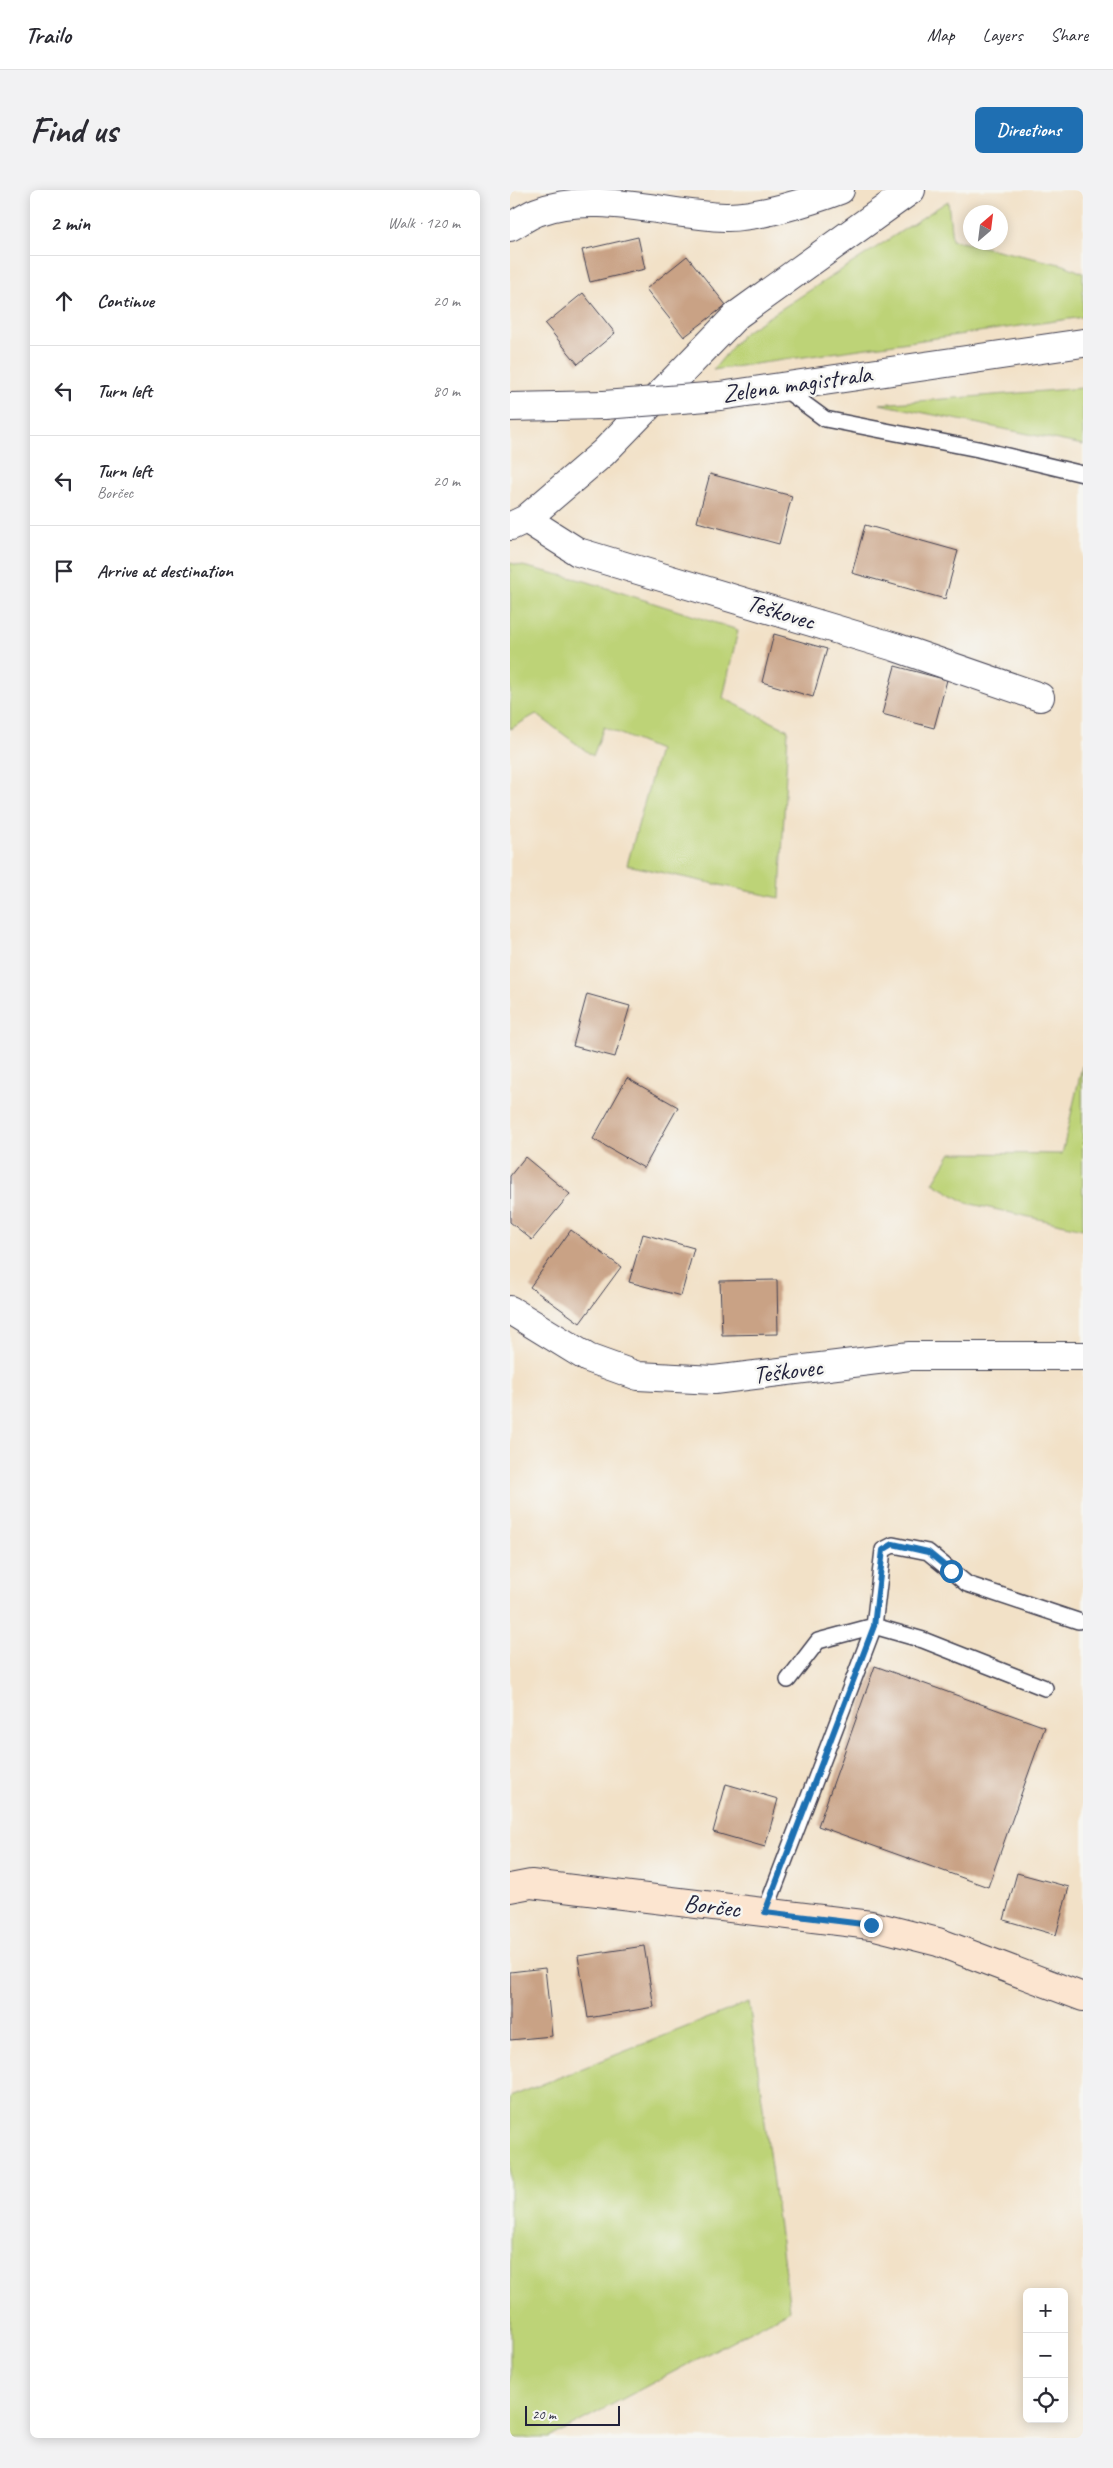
<!DOCTYPE html>
<html lang="en">
<head>
<meta charset="utf-8">
<style>
	:root { --surface:#fff; --page:#f2f2f3; --text:#2b2b33; --muted:#7c7c81; --line:#e1e1e2; --accent:#1f6fb2 }
	body { margin:0; font-family:Caveat,sans-serif; background:var(--page); color:var(--text) }
	.controls { position:absolute; right:15px; bottom:15px; display:grid; overflow:hidden; border-radius:8px; box-shadow:0 2px 12px #0003 }
	.controls button { width:45px; height:45px; display:grid; place-items:center; padding:0; border:0; border-bottom:1px solid var(--line); background:var(--surface); color:var(--text); font:25px sans-serif }
	.compass { position:absolute; left:453px; top:15px; width:45px; height:45px; border-radius:50%; background:var(--surface); box-shadow:0 2px 12px #0003; rotate:28deg }
	.scale { position:absolute; left:15px; bottom:12px; width:95px; box-sizing:border-box; padding-left:5px; border:2px solid #22223b; border-top:0; font-size:14px; line-height:18px; white-space:nowrap; color:#22223b; -webkit-text-stroke:4px #f6f6f2; paint-order:stroke }
	.stop { position:absolute; width:15px; height:15px; margin:-11px; border:4px solid #1f6fb2; border-radius:50%; background:#fff }
	.stop.end { background:#1f6fb2; border-color:#fff; box-shadow:0 1px 5px #0008 }
	.list { margin:0; padding:0; list-style:none }
	h2 { display:flex; justify-content:space-between; align-items:center; height:65px; margin:0; padding:0 20px; font-size:21px }
	h2 small { font-size:16px; font-weight:400; color:var(--muted) }
	.list li { display:grid; grid-template-columns:32px 1fr auto; gap:15px; align-items:center; box-sizing:border-box; height:90px; padding:0 20px; border-top:1px solid var(--line) }
	.list b { display:block; font-size:19px; white-space:nowrap }
	.list p { margin:0; font-size:16px; white-space:nowrap; color:var(--muted) }
	.list em { font-size:16px; font-style:normal; color:var(--muted) }
	.icon { flex:none; width:28px; height:28px; fill:none; stroke:currentColor; stroke-width:2; stroke-linecap:round; stroke-linejoin:round }
	.map { position:relative; flex:none; width:573px; height:2248px; overflow:hidden; border-radius:8px }
	header { display:flex; align-items:center; gap:30px; box-sizing:border-box; height:70px; padding:0 25px; background:var(--surface); border-bottom:1px solid var(--line) }
	header strong { font-size:24px }
	nav { display:flex; gap:28px; margin-inline-start:auto; font-size:18px }
	.intro { display:flex; align-items:center; justify-content:space-between; box-sizing:border-box; height:120px; padding:0 30px }
	h1 { margin:0; font-size:35px }
	.button { padding:12px 22px; border-radius:8px; background:var(--accent); color:#fff; font-size:18px; font-weight:700 }
	main { display:flex; gap:30px; padding:0 30px }
	aside { flex:1; background:var(--surface); border-radius:8px; box-shadow:0 2px 12px #0003 }
	.map>svg:first-child { display:block }
</style>
</head>
<body>
<header>
<strong>Trailo</strong>
<nav><a>Map</a><a>Layers</a><a>Share</a></nav>
</header>
<div class="intro"><h1>Find us</h1><a class="button">Directions</a></div>
<main>
<aside>
<h2>2 min<small>Walk · 120 m</small></h2>
<ul class="list">
<li><svg class="icon" aria-label="ahead" viewBox="0 0 24 24"><path d="M12 20V5M6 11l6-6 6 6"/></svg><div><b>Continue</b></div><em>20 m</em></li>
<li><svg class="icon" aria-label="left" viewBox="0 0 24 24"><path d="M17 20v-9H6M10 6l-5 5 5 5"/></svg><div><b>Turn left</b></div><em>80 m</em></li>
<li><svg class="icon" aria-label="left" viewBox="0 0 24 24"><path d="M17 20v-9H6M10 6l-5 5 5 5"/></svg><div><b>Turn left</b><p>Borčec</p></div><em>20 m</em></li>
<li><svg class="icon" aria-label="arrive" viewBox="0 0 24 24"><path d="M6 21V4h12l-3 4 3 4H6"/></svg><div><b>Arrive at destination</b></div></li>
</ul>
</aside>
<div class="map">
<svg width="573" height="2248" viewBox="0 0 573 2248">
	<rect width="100%" height="100%" fill="#f6f6f2"/>
	<filter id="ink" filterUnits="userSpaceOnUse"><feTurbulence type="fractalNoise" baseFrequency=".02" numOctaves="2"/><feDisplacementMap in="SourceGraphic" scale="10" xChannelSelector="R" yChannelSelector="G"/><feConvolveMatrix kernelMatrix="1 2 1 2 8 2 1 2 1" color-interpolation-filters="sRGB"/></filter>
	<filter id="wash" filterUnits="userSpaceOnUse"><feTurbulence type="fractalNoise" baseFrequency=".0096" numOctaves="4" result="noise"/><feDisplacementMap in="SourceGraphic" scale="20" xChannelSelector="R" yChannelSelector="G"/><feGaussianBlur stdDeviation="1.12" result="paint"/><feColorMatrix in="noise" values="0 0 0 0 0 0 0 0 0 0 0 0 0 0 0 0 0 1.4 0 .05"/><feComposite in="paint" operator="in"/></filter>
	<g filter="url(#wash)">
		<rect width="100%" height="100%" fill="#f2e1c7"/>
		<!-- green -->
		<path fill="#bdd377" stroke="#707a59" d="M 438,11 L 442,50 L 554,75 L 573,83 L 573,127 L 203,180 L 234,143 Z
			M 573,198 L 573,255 L 370,214 Z
			M 0,373 L 75,391 L 228,440 L 213,508 L 278,540 L 270,708 L 117,675 L 149,560 L 94,537 L 83,566 L 26,524 L 0,539 Z
			M 572,876 L 573,1039 L 457,1013 L 423,993 L 441,963 L 552,964 Z
			M 239,1812 L 280,2120 L 39,2248 L 0,2248 L 0,1907 Z"/>
		<g id="blocks">
			<!-- building -->
			<path fill="#c9a285" d="M 128,47 L 135,79 L 80,92 L 72,60 Z
				M 177,66 L 216,115 L 174,147 L 136,99 Z
				M 73,103 L 105,143 L 68,174 L 35,134 Z
				M 200,284 L 282,306 L 269,354 L 187,332 Z
				M 355,335 L 448,361 L 435,409 L 342,383 Z
				M 264,444 L 317,459 L 303,507 L 252,492 Z
				M 385,476 L 437,490 L 424,538 L 372,524 Z
				M 77,804 L 120,816 L 105,867 L 63,856 Z
				M 117,888 L 168,917 L 134,978 L 83,949 Z
				M 15,967 L 60,1004 L 22,1050 L 0,1032 L 0,986 Z
				M 61,1040 L 111,1077 L 70,1133 L 20,1097 Z
				M 133,1044 L 184,1058 L 171,1106 L 119,1092 Z
				M 267,1090 L 268,1144 L 212,1145 L 210,1091 Z
				M 365,1476 L 535,1537 L 478,1697 L 308,1636 Z
				M 216,1594 L 268,1609 L 255,1657 L 203,1642 Z
				M 507,1683 L 559,1697 L 546,1745 L 494,1730 Z
				M 134,1756 L 144,1817 L 78,1828 L 68,1766 Z
				M 35,1778 L 42,1846 L 0,1850 L 0,1782 Z"/>
		</g>
	</g>
	<g filter="url(#ink)">
		<use href="#blocks" fill-opacity="0" stroke="#413f50" stroke-width="1"/>
		<g fill="none" stroke-linecap="round" stroke-linejoin="round">
			<!-- lane casing -->
			<g stroke="#413f50" stroke-width="18">
				<path id="lane" d="M 273,198 L 315,229 L 468,259 L 573,284
					M 278,1490 L 308,1451 L 364,1436 L 373,1360 L 383,1355 L 418,1362 L 457,1394 L 568,1431
					M 255,1722 L 364,1436 L 413,1450 L 535,1498"/>
			</g>
			<!-- street casing -->
			<g stroke="#413f50" stroke-width="30">
				<path id="street" d="M 0,37 C 9,32 17,26 27,22 C 84,0 156,25 215,27 C 246,28 301,11 330,0
					M 210,206 L 573,153
					M 0,217 L 94,215
					M 16,329 L 68,362 L 385,457 L 530,507
					M 1,336 L 16,329 L 93,263 L 227,125 L 401,0
					M 0,1120 L 78,1168 L 128,1186 L 204,1190 L 400,1166 L 573,1166"/>
			</g>
			<!-- secondary casing -->
			<g stroke="#413f50" stroke-width="30">
				<path id="secondary" d="M 0,1698 L 21,1694 L 361,1735 L 428,1752 L 573,1807"/>
			</g>
			<!-- lane -->
			<use href="#lane" stroke="#fff" stroke-width="15"/>
			<!-- street -->
			<use href="#street" stroke="#fff" stroke-width="28"/>
			<!-- secondary -->
			<use href="#secondary" stroke="#fce5d0" stroke-width="28"/>
			<!-- street-bridge casing -->
			<g stroke="#413f50" stroke-width="30" stroke-linecap="butt">
				<path id="street-bridge" d="M 94,215 L 210,206"/>
			</g>
			<!-- street-bridge -->
			<use href="#street-bridge" stroke="#fff" stroke-width="28"/>
		</g>
	</g>
	<g fill="none" stroke-linecap="round" stroke-linejoin="round" filter="url(#ink)">
		<!-- route -->
		<path stroke="#1f6fb2" stroke-width="6" d="M 361,1735 L 255,1722 L 364,1436 L 373,1360 L 383,1354 L 418,1362 L 441,1381"/>
	</g>
	<g text-anchor="middle" dominant-baseline="central" stroke-width="5" stroke-linejoin="round" paint-order="stroke">
		<!-- street labels -->
		<g font-size="25" fill="#22223b" stroke="#f6f6f2">
			<text transform="translate(287 194) rotate(-8)">Zelena magistrala</text>
			<text transform="translate(271 422) rotate(17)">Teškovec</text>
			<text transform="translate(278 1181) rotate(-7)">Teškovec</text>
			<text transform="translate(202 1716) rotate(7)">Borčec</text>
		</g>
	</g>
</svg>
<div class="controls">
<button>+</button>
<button>−</button>
<button><svg class="icon" aria-label="locate" viewBox="0 0 24 24"><circle cx="12" cy="12" r="6"/><path d="M12 2v4M12 18v4M2 12h4M18 12h4"/></svg></button>
</div>
<svg class="compass" viewBox="-18 -18 36 36"><path d="M0-13l5 13h-10z" fill="#e53935"/><path d="M0 13l5-13h-10z" fill="#7c7c81"/></svg>
<div class="scale">20 m</div>
<div class="stop" style="left:441px;top:1381px"></div>
<div class="stop end" style="left:361px;top:1735px"></div>
</div>
</main>
</body>
</html>
